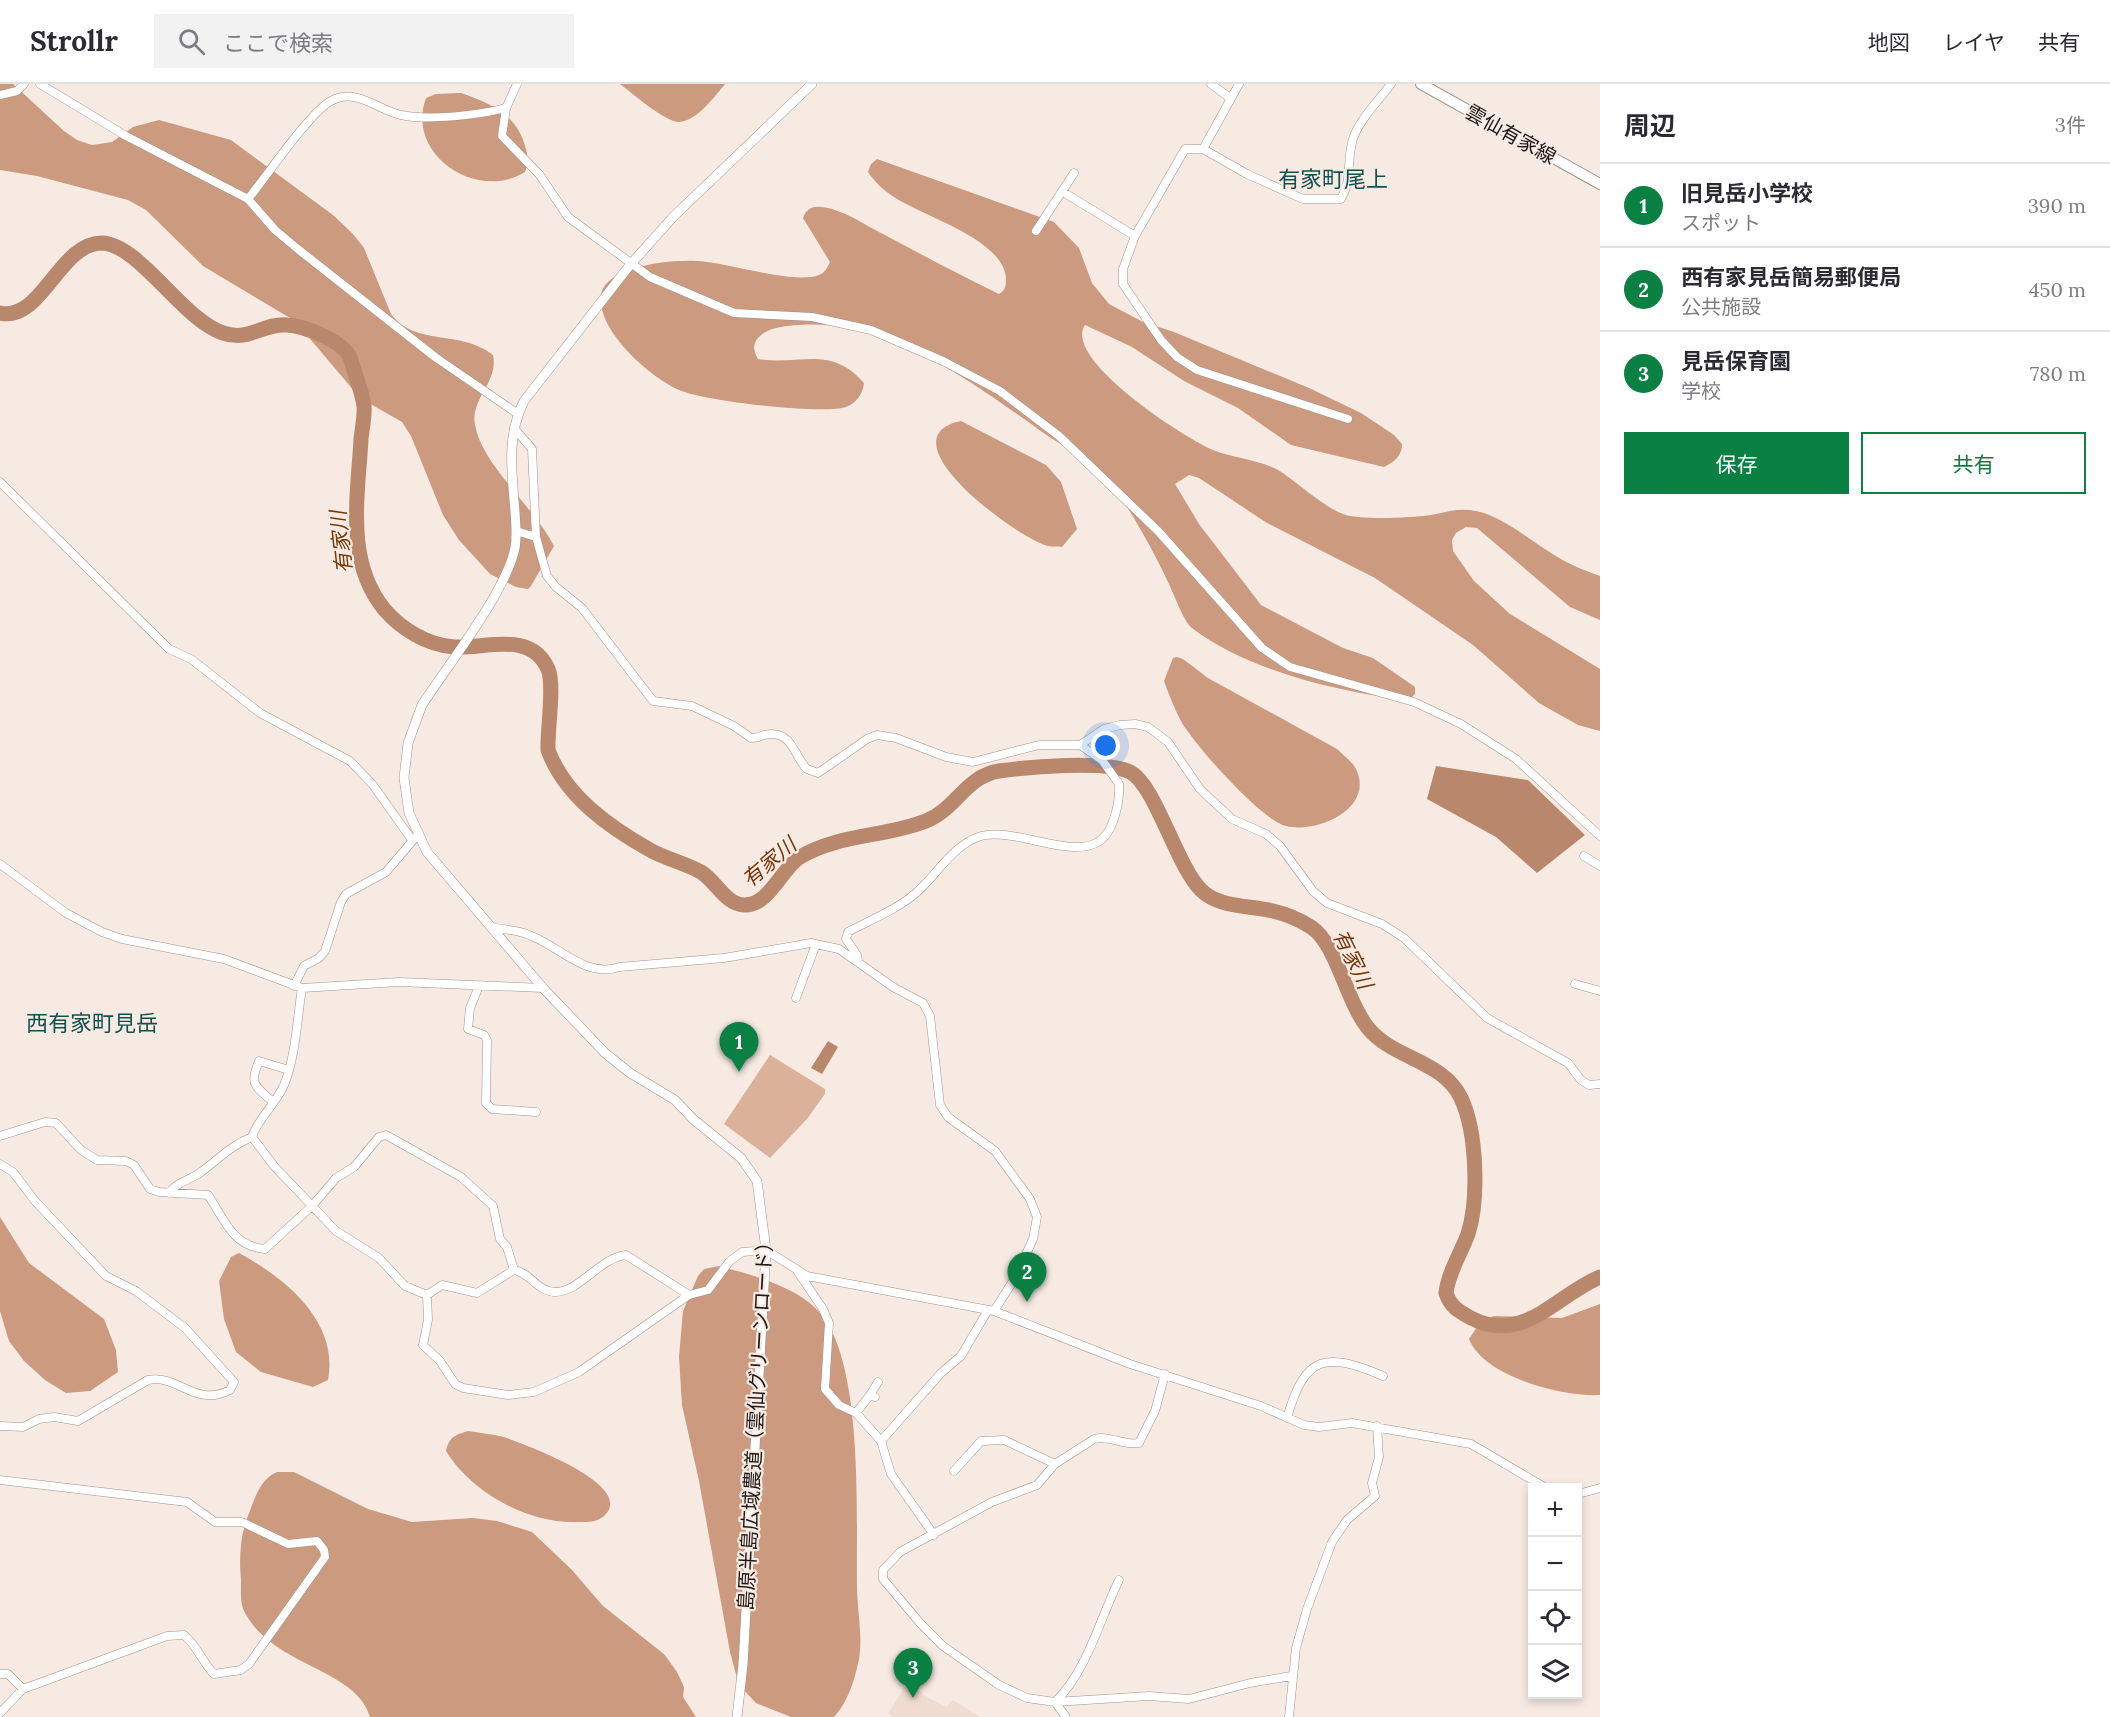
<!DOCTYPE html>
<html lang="ja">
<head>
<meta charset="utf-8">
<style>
	:root { --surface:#fff; --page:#f2f2f3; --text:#2b2b33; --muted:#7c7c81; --line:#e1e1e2; --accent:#0b8043 }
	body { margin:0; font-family:Lora,"Noto Sans JP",serif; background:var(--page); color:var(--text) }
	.controls { position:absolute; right:18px; bottom:18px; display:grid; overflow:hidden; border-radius:0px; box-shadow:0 3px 9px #0003 }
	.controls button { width:54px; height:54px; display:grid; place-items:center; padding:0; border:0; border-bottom:2px solid var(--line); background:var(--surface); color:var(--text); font:30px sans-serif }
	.you { position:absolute; left:1106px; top:662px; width:21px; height:21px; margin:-15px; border:4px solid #fff; border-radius:50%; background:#1a73e8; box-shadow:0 0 0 9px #1a73e833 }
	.badge { display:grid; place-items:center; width:39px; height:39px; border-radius:50%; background:var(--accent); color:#fff; font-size:20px; font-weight:700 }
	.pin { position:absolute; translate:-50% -50px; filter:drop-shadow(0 2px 3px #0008) }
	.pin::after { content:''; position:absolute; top:32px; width:21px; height:18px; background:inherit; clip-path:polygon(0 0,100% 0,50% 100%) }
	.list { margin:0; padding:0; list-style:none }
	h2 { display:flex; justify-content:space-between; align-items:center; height:78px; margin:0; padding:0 24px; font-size:26px }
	h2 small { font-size:20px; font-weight:400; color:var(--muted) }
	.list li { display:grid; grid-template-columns:39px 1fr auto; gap:18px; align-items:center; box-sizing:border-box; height:84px; padding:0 24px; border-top:2px solid var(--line) }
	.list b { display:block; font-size:22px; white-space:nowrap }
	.list p { margin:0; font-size:20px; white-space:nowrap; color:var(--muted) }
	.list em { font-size:20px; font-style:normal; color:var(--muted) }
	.actions { display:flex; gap:12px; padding:18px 24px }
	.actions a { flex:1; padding:14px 0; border:2px solid var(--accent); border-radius:0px; text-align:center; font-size:21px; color:var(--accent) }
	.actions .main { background:var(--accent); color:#fff }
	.icon { flex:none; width:33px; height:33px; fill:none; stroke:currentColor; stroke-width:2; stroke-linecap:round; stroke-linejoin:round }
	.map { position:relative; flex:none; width:1600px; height:1633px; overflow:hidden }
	header { display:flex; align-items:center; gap:36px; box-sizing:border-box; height:84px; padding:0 30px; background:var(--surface); border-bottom:2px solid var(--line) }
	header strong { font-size:28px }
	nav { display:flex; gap:33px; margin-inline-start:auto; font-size:21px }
	.search { width:420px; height:54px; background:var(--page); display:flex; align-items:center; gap:15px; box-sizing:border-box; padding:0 21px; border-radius:0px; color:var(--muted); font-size:22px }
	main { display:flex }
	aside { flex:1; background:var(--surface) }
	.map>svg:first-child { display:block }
</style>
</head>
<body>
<header>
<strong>Strollr</strong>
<div class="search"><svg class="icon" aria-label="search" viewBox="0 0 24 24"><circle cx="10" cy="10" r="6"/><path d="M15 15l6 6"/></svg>ここで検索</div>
<nav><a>地図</a><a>レイヤ</a><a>共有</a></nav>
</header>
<main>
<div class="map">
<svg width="1600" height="1633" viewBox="0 0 1600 1633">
	<rect width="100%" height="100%" fill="#f7eae3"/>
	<!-- built -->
	<path fill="#f0dcd1" d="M 909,1596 L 923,1611 L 946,1623 L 953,1616 L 980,1633 L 893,1633 L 888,1630 Z"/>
	<!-- green -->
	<path fill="#dbb199" d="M 770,971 L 825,1005 L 825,1010 L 807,1035 L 770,1074 L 724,1040 Z"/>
	<!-- forest -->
	<path fill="#cc9a7e" d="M 0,0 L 13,0 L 64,47 L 77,56 L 92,61 L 112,58 L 133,43 L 159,36 L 231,56 L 333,131 L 353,150 L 364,164 L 391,230 C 415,263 461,245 493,271 C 499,298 470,314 475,341 C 482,381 535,424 554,462 L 531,502 L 528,505 L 516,503 L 490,490 L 459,456 L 443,431 L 411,352 L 402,338 L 360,314 L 295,237 L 203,182 L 146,126 L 128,116 L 37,92 L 0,86 Z
		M 620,0 L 725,0 C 715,12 697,37 679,38 C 665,38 632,9 620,0 Z
		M 461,9 C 492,20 517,30 526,65 C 528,74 529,79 525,88 C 477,118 405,71 426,14 L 436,10 Z
		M 877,75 L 1054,138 L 1079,164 L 1092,199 L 1109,220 L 1143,238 L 1174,248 L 1309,304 L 1361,329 L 1394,351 L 1402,360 C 1402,372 1394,378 1384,383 L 1291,361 L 1238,324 L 1184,297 L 1132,263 L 1085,241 C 1062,275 1184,354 1213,366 C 1232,374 1261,376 1278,386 C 1296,397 1327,426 1346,431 C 1362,436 1419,434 1436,430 C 1450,427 1461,424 1476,427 C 1502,432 1528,455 1551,469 C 1566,479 1583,486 1600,492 L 1600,536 L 1570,523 L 1477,444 L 1466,443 L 1456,449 L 1452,456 L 1453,467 L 1474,497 L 1510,530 L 1600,585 L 1600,647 L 1578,641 L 1539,619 L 1473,561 L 1375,494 L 1267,439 L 1199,394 L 1189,391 L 1175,400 L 1199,440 L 1261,521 L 1343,564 L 1373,574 L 1415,603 L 1415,610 L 1409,616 C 1341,609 1246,586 1192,544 C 1183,537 1173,507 1167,496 C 1153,466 1127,419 1107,394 C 1092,375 1067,365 1048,352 C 978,303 891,234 800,241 C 785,242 768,243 758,254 C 752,261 754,268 758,275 C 800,282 830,260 864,299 C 863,309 857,319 846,323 C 823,331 703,317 679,306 C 650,293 597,247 601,212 C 602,198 618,190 629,186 C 651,179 674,176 697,177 C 727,178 794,201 819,191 C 825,189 827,184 830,178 L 803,134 C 806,126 811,122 820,123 C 841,124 865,141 883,150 C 922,171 960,191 999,210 C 1006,206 1006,201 1006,194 C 1003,155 924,133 894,113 C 884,107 874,97 868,88 L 871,80 Z
		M 961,337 L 1046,381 L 1061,398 L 1077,445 L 1062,463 C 1058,462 1052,463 1048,462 C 1017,454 881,354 961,337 Z
		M 1177,573 L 1183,575 L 1208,594 L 1337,665 C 1343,671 1352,677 1356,685 C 1375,724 1318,750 1286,742 C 1260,735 1197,663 1182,639 C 1175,626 1169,611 1164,597 L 1173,574 Z
		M 0,1133 L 29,1179 L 104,1235 L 116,1266 L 118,1288 L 90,1307 L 66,1309 L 45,1296 L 24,1277 L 9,1257 L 0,1227 Z
		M 239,1169 C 285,1194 339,1237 328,1296 L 313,1303 L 261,1288 L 236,1268 L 224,1235 L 219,1197 L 231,1173 Z
		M 719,1182 C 751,1191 798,1202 821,1230 C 864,1282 856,1434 857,1502 C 857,1525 863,1552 859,1575 C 855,1595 848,1618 834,1633 L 791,1633 L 756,1619 L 739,1601 L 730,1568 L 699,1397 L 682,1321 L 679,1273 L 683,1227 L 698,1192 L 704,1185 Z
		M 1600,1220 L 1600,1311 C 1563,1313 1484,1293 1469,1255 L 1481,1237 L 1494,1232 L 1562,1234 Z
		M 468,1347 C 479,1349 492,1350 504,1353 C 523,1360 633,1399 606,1430 C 598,1439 588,1438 577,1438 C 528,1440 471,1408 446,1367 C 449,1353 455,1351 468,1347 Z
		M 277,1388 L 294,1388 L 368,1425 L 412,1438 L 473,1434 L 497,1437 L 532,1448 L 571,1485 L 603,1522 L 664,1570 L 677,1588 L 684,1603 L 683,1613 L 696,1633 L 370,1633 C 356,1584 272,1583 244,1527 C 240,1519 241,1505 241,1495 C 239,1476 240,1451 248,1432 C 254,1416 260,1395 277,1388 Z"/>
	<!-- water -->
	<path fill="#b9886c" d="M 1436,682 L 1528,696 L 1585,751 L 1537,789 L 1496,753 L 1427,715 Z
		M 828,957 L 838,963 L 822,990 L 811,984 Z"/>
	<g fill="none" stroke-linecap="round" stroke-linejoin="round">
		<!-- river -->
		<path stroke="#b9886c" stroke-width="15" d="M 0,229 C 42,238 59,159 102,159 C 139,160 183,236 223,249 C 250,258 262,239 287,241 C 305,242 346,258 351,276 C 355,291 362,307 364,322 C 365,332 362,345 361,355 C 358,412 345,477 384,525 C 401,545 427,561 454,563 C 485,565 531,546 548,585 C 555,601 547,646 548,666 C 565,712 609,743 650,766 C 666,775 685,779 701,788 C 716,797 725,820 744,821 C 769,822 781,785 800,773 C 839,750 885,753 926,737 C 955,726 966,692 999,687 C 1028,683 1105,676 1130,688 C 1155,700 1176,781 1201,806 C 1219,824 1249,821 1273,827 C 1286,830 1300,836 1311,843 C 1337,860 1346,917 1368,944 C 1393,975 1443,976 1461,1014 C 1477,1048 1479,1115 1468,1150 C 1461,1169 1448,1189 1446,1209 C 1450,1222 1458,1227 1471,1234 C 1523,1261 1555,1212 1600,1193"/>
		<!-- minor casing -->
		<g stroke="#9f938d" stroke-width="9">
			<path id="minor" d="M 40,0 L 126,52 L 248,115 L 275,146 L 299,166 L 435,273 L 518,330
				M 517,0 L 506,24 L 502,52 L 539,90 L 568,133 L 650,193 L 734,229 L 812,233 L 871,246 L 943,277 L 1000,307 L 1059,352 L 1158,447 L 1262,564 L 1290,583 L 1414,618 L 1461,640 L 1516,675 L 1600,752
				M 1211,0 L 1230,14
				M 0,11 L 17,7 L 24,0
				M 1203,65 L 1239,0
				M 1063,108 L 1135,152
				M 248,115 C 266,93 310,28 331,17 C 356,3 378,26 401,31 C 429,37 479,31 506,24
				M 1036,147 L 1074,89
				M 1348,335 L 1197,286 L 1177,273 L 1161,256 L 1123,200 L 1123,185 L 1135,152 L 1185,65 L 1203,65 L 1247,90 L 1303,115 L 1341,115 C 1353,94 1346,77 1353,55 C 1359,36 1379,16 1391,0
				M 514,344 L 532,365 L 536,453 L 547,492 L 556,503 L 582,524 L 653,617 L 692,622 L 734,642 L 751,654 C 758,655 763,650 770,650 C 793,649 795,674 807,685 L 818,689 L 867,655 L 877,651 L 896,654 L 946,673 L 973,678 L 1039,661 L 1080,661 L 1104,645 L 1120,641 L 1135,640 L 1148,643 L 1168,658 L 1200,705 L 1232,735 L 1266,750 L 1280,762 L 1313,807 L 1327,819 L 1382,840 L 1404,854 L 1487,934 L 1568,979 L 1581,996 L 1589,1001 L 1600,1000
				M 0,398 L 169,565 L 191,575 L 260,629 L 350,677 L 373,701 L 412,756
				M 516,447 L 536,453
				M 1584,772 L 1600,782
				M 0,780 L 66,829 L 102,848 L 122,855 L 224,875 L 302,904 L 399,898 L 543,904
				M 492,843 C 504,846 518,846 529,851 C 558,861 586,895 619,883 L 724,874 L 811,859 L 839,865 L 893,903 L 923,919 L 930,932 L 940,1021 L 948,1033 L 995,1067 L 1030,1115 L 1037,1133 L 1033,1155 L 1015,1194 L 994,1227
				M 858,877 L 857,871 L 846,855 L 848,848 C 870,836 896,826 916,809 C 937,791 952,761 981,752 C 1014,743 1070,775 1098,758 C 1114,749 1120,717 1119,700 L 1102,676 L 1080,661
				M 1575,900 L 1600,907
				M 294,902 L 304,882 L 319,874 L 325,867 L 341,818 L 346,810 L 386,788 L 415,754
				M 479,902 L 470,924 L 468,945 L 484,951 L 487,956 L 486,1019 L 492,1025 L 536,1028
				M 302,904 C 297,935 296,972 284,1001 C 276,1020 258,1034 252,1053 L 274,1082 L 336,1147 L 379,1174 L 405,1202 L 427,1211 L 442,1201 L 477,1209 L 514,1186 C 531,1189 536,1207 555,1208 C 580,1208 599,1174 626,1171 L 689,1211
				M 796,914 L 816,860
				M 273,1018 C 255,1002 249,1001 259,977 L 289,986
				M 0,1052 L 45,1038 L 56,1039 L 81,1066 L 97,1076 L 126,1077 L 134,1081 L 150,1105 L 159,1108 L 208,1111 C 225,1136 232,1162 265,1165 L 313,1121 L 336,1094 L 354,1083 L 379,1053 L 386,1051 L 461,1093 L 493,1122 L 500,1155 L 507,1163 L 514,1186
				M 0,1080 L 13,1088 L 35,1117 L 106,1192 L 136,1207 L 185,1244 L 234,1298 L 230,1306 C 195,1324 179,1290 148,1296 L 78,1337 L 54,1333 L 39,1335 L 23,1343 L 0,1342
				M 169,1109 C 178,1097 189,1097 201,1088 C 218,1076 231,1061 252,1053
				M 798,1188 L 823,1225 L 829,1239 L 825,1305 L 839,1321 L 856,1329 L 881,1357
				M 427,1211 L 428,1236 L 423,1261 L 440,1277 L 455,1300 L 463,1304 L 508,1311 L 534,1308 L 579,1288 L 689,1211 L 708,1206 L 729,1178 L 742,1168 L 766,1166 L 807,1192 L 994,1227 L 1130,1280 L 1261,1322 L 1304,1341 L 1319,1343 L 1352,1339 L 1471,1360 L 1546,1404
				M 1165,1290 L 1155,1327 L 1139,1359 C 1124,1362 1110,1351 1094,1355 L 1055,1380 L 1037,1401 L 992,1418 L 900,1468 L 883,1486 L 883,1495 L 920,1539 L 943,1562 L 999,1601 L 1027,1614 L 1055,1618 L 1149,1612 L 1189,1615 L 1250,1599 L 1291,1592
				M 870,1311 L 878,1298
				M 856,1329 L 870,1311 L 875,1313
				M 1287,1334 C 1305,1270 1326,1268 1383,1292
				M 954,1387 L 981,1357 L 1004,1356 L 1055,1380
				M 0,1396 L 187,1418 L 215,1438 L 242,1438 L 288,1460 L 317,1457 L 324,1466 L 325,1473 L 249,1580 L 241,1586 L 214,1590 C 202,1578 197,1561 184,1551 L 167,1552 L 23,1605 L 0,1629
				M 1578,1410 L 1600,1404
				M 934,1451 L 891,1390 L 881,1357 L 941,1289 L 961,1272 L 988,1226
				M 0,1590 L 8,1590 L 23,1605
				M 1055,1618 C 1087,1587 1100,1535 1119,1496
				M 1055,1618 L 1066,1633
				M 1289,1633 L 1296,1564 L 1307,1525 L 1332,1458 L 1347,1436 L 1375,1412 L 1372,1399 L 1379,1373 L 1377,1342"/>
		</g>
		<!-- tertiary casing -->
		<g stroke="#9f938d" stroke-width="10">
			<path id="tertiary" d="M 737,1633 L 743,1580 L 766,1166 L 757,1097 L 741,1074 L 693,1035 L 675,1016 L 630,989 L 605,969 L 543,904 L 427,768 L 409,729 L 404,694 L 408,659 L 422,621 C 448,581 506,508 515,464 C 517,453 516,440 515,428 C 512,389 506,353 524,317 L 630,181 L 674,132 L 812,0"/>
		</g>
		<!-- secondary casing -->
		<g stroke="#9f938d" stroke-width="12">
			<path id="secondary" d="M 1421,0 L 1600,100"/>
		</g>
		<!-- minor -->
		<use href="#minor" stroke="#fff" stroke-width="8"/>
		<!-- tertiary -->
		<use href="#tertiary" stroke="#fff" stroke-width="9"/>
		<!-- secondary -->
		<use href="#secondary" stroke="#fff" stroke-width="10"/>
	</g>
	<g text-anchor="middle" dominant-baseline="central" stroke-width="4.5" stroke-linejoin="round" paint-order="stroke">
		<!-- street labels -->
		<g font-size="20" fill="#1c1815" stroke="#f7eae3">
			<text transform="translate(1511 50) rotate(29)">雲仙有家線</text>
			<text transform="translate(755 1337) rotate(-87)">島原半島広域農道（雲仙グリーンロード）</text>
		</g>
		<!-- water labels -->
		<g font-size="21" font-style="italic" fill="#743707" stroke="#f7eae3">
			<text transform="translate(341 458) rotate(-96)">有家川</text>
			<text transform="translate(769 778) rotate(-40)">有家川</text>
			<text transform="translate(1353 875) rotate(64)">有家川</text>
		</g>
		<!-- quarter labels -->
		<g font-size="22" fill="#125050" stroke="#f7eae3">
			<text x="1333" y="95">有家町尾上</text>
			<text x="92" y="939">西有家町見岳</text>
		</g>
	</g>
</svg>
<div class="controls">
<button>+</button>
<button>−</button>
<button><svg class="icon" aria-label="locate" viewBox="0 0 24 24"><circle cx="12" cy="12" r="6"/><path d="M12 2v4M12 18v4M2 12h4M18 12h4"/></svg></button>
<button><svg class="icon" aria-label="layers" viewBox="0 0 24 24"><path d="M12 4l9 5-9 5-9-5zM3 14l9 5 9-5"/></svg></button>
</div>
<div class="you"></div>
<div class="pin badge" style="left:739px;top:988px">1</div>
<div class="pin badge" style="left:1027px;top:1218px">2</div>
<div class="pin badge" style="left:913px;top:1614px">3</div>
</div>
<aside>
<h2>周辺<small>3件</small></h2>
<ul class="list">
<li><span class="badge">1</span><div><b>旧見岳小学校</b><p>スポット</p></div><em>390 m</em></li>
<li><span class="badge">2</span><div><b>西有家見岳簡易郵便局</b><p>公共施設</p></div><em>450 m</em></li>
<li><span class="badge">3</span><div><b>見岳保育園</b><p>学校</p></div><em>780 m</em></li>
</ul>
<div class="actions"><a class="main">保存</a><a>共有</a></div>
</aside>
</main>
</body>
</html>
